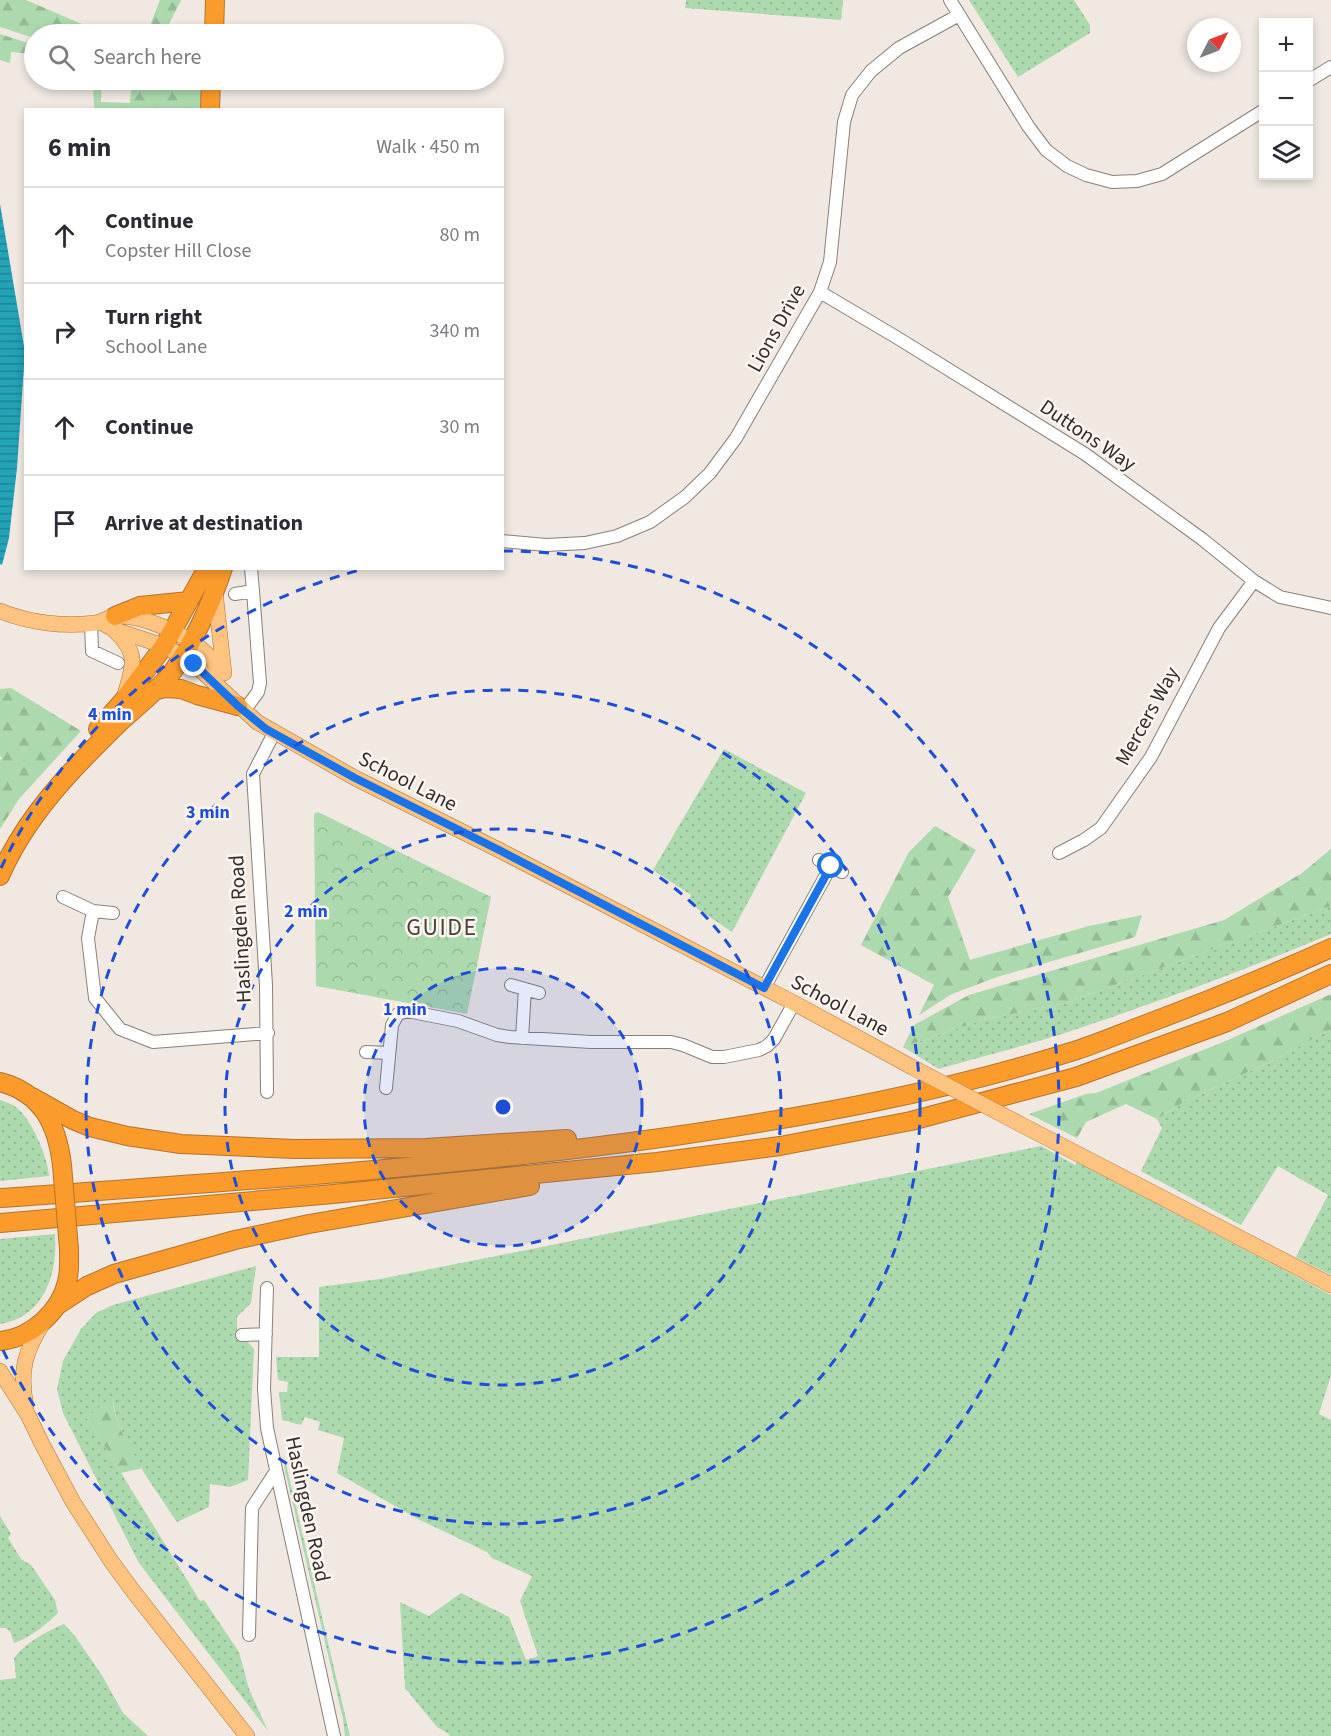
<!DOCTYPE html>
<html lang="en">
<head>
<meta charset="utf-8">
<style>
	:root { --surface:#fff; --page:#f2f2f3; --text:#2b2b33; --muted:#7c7c81; --line:#e1e1e2 }
	body { margin:0; font-family:"Source Sans 3",sans-serif; background:var(--page); color:var(--text) }
	.controls { position:absolute; right:18px; top:18px; display:grid; overflow:hidden; border-radius:0px; box-shadow:0 3px 9px #0003 }
	.controls button { width:54px; height:54px; display:grid; place-items:center; padding:0; border:0; border-bottom:2px solid var(--line); background:var(--surface); color:var(--text); font:30px sans-serif }
	.compass { position:absolute; left:1187px; top:18px; width:54px; height:54px; border-radius:50%; background:var(--surface); box-shadow:0 3px 9px #0003; rotate:48deg }
	.stop { position:absolute; width:18px; height:18px; margin:-14px; border:4px solid #1a73e8; border-radius:50%; background:#fff }
	.stop.end { background:#1a73e8; border-color:#fff; box-shadow:0 2px 6px #0008 }
	.list { margin:0; padding:0; list-style:none }
	h2 { display:flex; justify-content:space-between; align-items:center; height:78px; margin:0; padding:0 24px; font-size:26px }
	h2 small { font-size:20px; font-weight:400; color:var(--muted) }
	.list li { display:grid; grid-template-columns:39px 1fr auto; gap:18px; align-items:center; box-sizing:border-box; height:96px; padding:0 24px; border-top:2px solid var(--line) }
	.list b { display:block; font-size:22px; white-space:nowrap }
	.list p { margin:0; font-size:20px; white-space:nowrap; color:var(--muted) }
	.list em { font-size:20px; font-style:normal; color:var(--muted) }
	.icon { flex:none; width:33px; height:33px; fill:none; stroke:currentColor; stroke-width:2; stroke-linecap:round; stroke-linejoin:round }
	.map { position:relative; flex:none; width:1331px; height:1736px; overflow:hidden }
	.search { position:absolute; background:var(--surface); box-shadow:0 3px 9px #0003; left:24px; top:24px; width:480px; height:66px; display:flex; align-items:center; gap:15px; box-sizing:border-box; padding:0 21px; border-radius:33px; color:var(--muted); font-size:22px }
	.panel { position:absolute; background:var(--surface); box-shadow:0 3px 9px #0003; left:24px; top:108px; width:480px; height:462px; border-radius:0px }
	.map>svg:first-child { display:block }
</style>
</head>
<body>
<div class="map">
<svg width="1331" height="1736" viewBox="0 0 1331 1736">
	<defs>
		<pattern id="grass-dots" width="8" height="8" patternUnits="userSpaceOnUse" patternTransform="scale(1.5)"><rect width="8" height="8" fill="#acd9ad"/><path d="M2 2h.1M6 6h.1" fill="none" stroke="#94bb95" stroke-width="1.8" stroke-linecap="round"/></pattern>
		<pattern id="forest-firs" width="22" height="20" patternUnits="userSpaceOnUse" patternTransform="scale(1.5)"><rect width="22" height="20" fill="#acd9ad"/><path d="M5 1l3.5 6h-7zM16 11l3.5 6h-7z" fill="#94bb95"/></pattern>
		<pattern id="park-crowns" width="20" height="18" patternUnits="userSpaceOnUse" patternTransform="scale(1.5)"><rect width="20" height="18" fill="#acd9ad"/><path d="M2 6a3 3 0 1 1 6 0M12 15a3 3 0 1 1 6 0" fill="none" stroke="#94bb95"/></pattern>
		<pattern id="water-rules" width="6" height="5" patternUnits="userSpaceOnUse" patternTransform="scale(1.5)"><rect width="6" height="5" fill="#22a3b6"/><path d="M0 2.5h6" fill="none" stroke="#1e8594"/></pattern>
	</defs>
	<rect width="100%" height="100%" fill="#f0e8e1"/>
	<!-- grass -->
	<path fill="url(#grass-dots)" d="M 686,0 L 843,0 L 841,20 L 685,8 Z
		M 969,0 L 1074,0 L 1090,25 L 1090,33 L 1018,77 Z
		M 724,749 L 806,793 L 732,932 L 689,903 L 691,895 L 653,870 Z
		M 1331,906 L 1331,934 C 1243,971 1153,1004 1062,1034 C 1021,1047 980,1057 939,1069 L 903,1047 L 982,1020 L 1066,1003 Z
		M 1331,1029 L 1331,1275 L 1296,1257 L 1328,1195 L 1278,1166 L 1241,1225 L 1141,1171 L 1162,1128 L 1157,1119 L 1184,1102 L 1280,1057 Z
		M 0,1100 C 6,1102 12,1104 17,1108 C 32,1120 48,1158 49,1176 L 0,1181 Z
		M 1041,1146 L 1075,1165 L 1077,1162 L 1331,1295 L 1331,1375 L 1319,1414 L 1331,1420 L 1331,1736 L 450,1736 L 449,1734 L 437,1727 L 405,1688 L 400,1602 L 429,1616 L 461,1593 L 509,1617 L 526,1660 L 538,1656 L 520,1601 L 532,1576 L 492,1558 L 487,1552 L 418,1519 L 337,1473 L 344,1438 L 318,1430 L 320,1422 L 305,1417 L 301,1425 L 282,1420 L 279,1392 L 287,1392 L 288,1382 L 278,1380 L 276,1357 L 319,1357 L 319,1287 L 380,1279 L 532,1249 Z
		M 55,1234 C 58,1274 44,1317 0,1324 L 0,1239 Z
		M 256,1266 L 251,1303 L 237,1317 L 237,1340 L 247,1341 L 254,1349 L 248,1480 L 230,1487 L 210,1484 L 209,1507 L 177,1522 C 157,1491 112,1433 113,1396 L 87,1418 L 200,1601 L 204,1600 L 239,1652 L 249,1689 L 268,1731 L 139,1563 L 63,1413 L 57,1389 L 63,1361 L 81,1329 L 96,1313 L 113,1305 Z
		M 286,1464 L 350,1736 L 345,1736 L 343,1719 L 284,1466 Z
		M 0,1516 L 11,1534 L 8,1538 L 21,1559 L 31,1565 L 55,1600 L 58,1613 C 46,1625 29,1638 14,1643 L 10,1631 L 5,1628 L 0,1628 Z
		M 64,1624 L 75,1636 L 103,1677 L 123,1713 L 148,1736 L 0,1736 L 0,1680 L 16,1678 L 14,1658 C 25,1643 47,1631 64,1624 Z"/>
	<!-- forest -->
	<path fill="url(#forest-firs)" d="M 0,0 L 26,0 L 84,25 L 149,28 L 160,0 L 181,0 L 164,34 L 34,34 L 34,38 L 0,27 Z
		M 0,34 L 34,45 L 34,54 L 11,52 L 10,63 L 0,60 Z
		M 93,80 L 102,80 L 101,102 L 130,103 L 132,80 L 203,80 L 200,109 L 94,109 Z
		M 11,688 L 81,731 L 19,799 L 0,829 L 0,760 L 2,758 L 0,756 L 0,689 Z
		M 935,826 L 976,850 L 948,897 L 970,960 L 1089,926 L 1142,915 L 1135,937 L 997,977 L 952,994 L 919,1015 L 934,985 L 861,945 L 909,852 Z
		M 1331,849 L 1331,906 L 1066,1003 L 982,1020 L 903,1047 L 914,1025 L 969,995 L 1224,920 L 1302,873 Z
		M 1331,994 L 1331,1029 L 1280,1057 L 1184,1102 L 1157,1119 L 1126,1104 L 1086,1122 L 1077,1138 L 1029,1114 L 1086,1094 L 1096,1093 L 1228,1040 Z
		M 113,1395 C 111,1419 130,1448 143,1468 L 121,1473 L 87,1418 Z"/>
	<!-- park -->
	<path fill="url(#park-crowns)" d="M 318,812 L 491,897 L 467,1014 L 316,986 L 314,814 Z"/>
	<!-- water -->
	<path fill="url(#water-rules)" d="M 0,204 L 25,352 L 17,468 L 9,538 L 2,565 L 0,564 Z"/>
	<g fill="none" stroke-linecap="round" stroke-linejoin="round">
		<!-- minor casing -->
		<g stroke="#87807a" stroke-width="14">
			<path id="minor" d="M 950,0 L 1028,126 L 1046,150 L 1067,166 L 1086,175 L 1112,182 L 1137,181 L 1162,174 L 1264,110
				M 1308,81 L 1331,67
				M 820,292 L 896,337 L 1085,454 L 1202,539 L 1254,581 L 1280,597 L 1331,608
				M 502,541 L 546,545 L 585,543 L 617,536 L 650,522 L 685,497 L 710,473 L 736,438 L 820,292 L 830,262 L 844,122 L 852,95 L 871,71 L 899,48 L 959,15
				M 235,594 L 253,591 L 251,568
				M 91,623 L 92,651 L 118,663
				M 244,711 L 258,692 L 260,683 L 253,591
				M 1059,853 L 1084,840 L 1101,828 L 1151,757 L 1219,628 L 1254,581
				M 819,860 L 842,872
				M 63,897 L 93,911 L 113,913
				M 93,911 L 88,938 L 95,998 L 120,1029 L 153,1042 L 268,1033
				M 511,985 L 539,993
				M 764,988 L 831,866
				M 522,1038 L 525,989
				M 366,1052 L 389,1053
				M 386,1088 L 392,1025 L 398,1014 L 407,1011 L 458,1021 L 497,1035 L 510,1037 L 591,1042 L 671,1042 L 683,1045 L 712,1057 L 724,1057 L 759,1050 L 767,1046 L 774,1039 L 794,1003
				M 267,1092 L 266,985 L 253,774 L 274,733
				M 267,1288 L 264,1389 L 267,1428 L 334,1736
				M 242,1335 L 266,1334
				M 249,1635 L 252,1508 L 276,1471"/>
		</g>
		<!-- major casing -->
		<g stroke="#b4742c" stroke-width="16">
			<path id="major" d="M 215,591 L 224,673
				M 0,611 C 29,623 64,627 95,623 C 103,622 110,616 117,616 C 142,615 179,632 199,647 C 208,654 216,664 224,673
				M 100,622 L 113,629 L 164,646 L 182,656 L 194,664 L 257,722 L 355,778 L 501,851 L 794,1003 L 910,1066
				M 114,630 C 140,655 133,664 125,695
				M 1020,1124 L 1331,1285
				M 0,1371 L 28,1415 L 42,1444 L 73,1502 L 111,1561 L 133,1591 L 247,1736
				M 26,1406 C 19,1371 25,1351 44,1321"/>
		</g>
		<!-- highway casing -->
		<g stroke="#b4742c" stroke-width="20">
			<path id="highway" d="M 214,34 L 215,0
				M 210,110 L 211,80
				M 115,616 L 140,606 L 189,601
				M 153,691 L 165,688 L 181,689 L 197,695 L 238,706
				M 98,729 L 123,701 L 164,646 L 207,568
				M 0,876 C 26,816 71,770 117,725 C 134,709 160,689 173,671 C 195,640 211,604 223,568
				M 0,1082 C 42,1093 57,1124 62,1165
				M 32,1097 L 73,1120 L 90,1127 L 127,1136 L 181,1144 L 295,1149 L 426,1148 L 567,1139
				M 0,1198 C 226,1182 451,1168 675,1136 C 811,1116 946,1092 1077,1050 C 1098,1043 1120,1034 1141,1026 C 1205,1002 1269,976 1331,948
				M 0,1223 L 333,1194 L 657,1162 L 780,1146 L 911,1121 L 1076,1077 L 1227,1022 L 1331,974
				M 58,1305 L 87,1286 L 114,1274 L 235,1240 L 309,1224 L 530,1186
				M 0,1341 C 31,1338 60,1312 67,1282 C 70,1271 69,1260 69,1249"/>
		</g>
		<!-- minor -->
		<use href="#minor" stroke="#fff" stroke-width="12"/>
		<!-- major -->
		<use href="#major" stroke="#fdc380" stroke-width="15"/>
		<!-- highway -->
		<use href="#highway" stroke="#fb9b2c" stroke-width="18"/>
		<!-- major-bridge casing -->
		<g stroke="#b4742c" stroke-width="16" stroke-linecap="butt">
			<path id="major-bridge" d="M 910,1066 L 1020,1124"/>
		</g>
		<!-- highway-bridge casing -->
		<g stroke="#b4742c" stroke-width="20" stroke-linecap="butt">
			<path id="highway-bridge" d="M 62,1165 L 69,1249"/>
		</g>
		<!-- major-bridge -->
		<use href="#major-bridge" stroke="#fdc380" stroke-width="15"/>
		<!-- highway-bridge -->
		<use href="#highway-bridge" stroke="#fb9b2c" stroke-width="18"/>
	</g>
	<g fill="none" stroke-linecap="round" stroke-linejoin="round">
		<!-- route -->
		<path stroke="#1a73e8" stroke-width="8" d="M 194,664 L 238,706 L 266,729 L 355,778 L 501,851 L 764,988 L 831,866"/>
	</g>
	<!-- distance rings -->
	<circle cx="503" cy="1107" r="139" fill="#1d4ed8" fill-opacity=".12"/>
	<g fill="none" stroke="#1d4ed8" stroke-width="3" stroke-dasharray="10 8">
		<circle cx="503" cy="1107" r="139"/>
		<circle cx="503" cy="1107" r="278"/>
		<circle cx="503" cy="1107" r="417"/>
		<path d="M1 868A556 556 0 0 1 364 569M503 551A556 556 0 1 1 1 1346"/>
	</g>
	<g text-anchor="middle" dominant-baseline="central" stroke-width="5" stroke-linejoin="round" paint-order="stroke">
		<!-- street labels -->
		<g font-size="21" fill="#302d2b" stroke="#fdf5ef">
			<text transform="translate(776 328) rotate(-61)">Lions Drive</text>
			<text transform="translate(1088 435) rotate(34)">Duttons Way</text>
			<text transform="translate(1147 716) rotate(-61)">Mercers Way</text>
			<text transform="translate(408 781) rotate(27)">School Lane</text>
			<text transform="translate(240 929) rotate(-93)">Haslingden Road</text>
			<text transform="translate(840 1005) rotate(28)">School Lane</text>
			<text transform="translate(308 1509) rotate(78)">Haslingden Road</text>
		</g>
		<!-- quarter labels -->
		<g font-size="24" letter-spacing="1.5" fill="#47413c" stroke="#fdf5ef">
			<text x="442" y="927">GUIDE</text>
		</g>
	</g>
	<circle cx="503" cy="1107" r="9" fill="#1d4ed8" stroke="#fdf5ef" stroke-width="3"/>
	<g font-size="18" text-anchor="middle" font-weight="bold" fill="#1d4ed8" stroke="#fdf5ef" stroke-width="5" stroke-linejoin="round" paint-order="stroke">
		<text x="110" y="720">4 min</text>
		<text x="208" y="818">3 min</text>
		<text x="306" y="917">2 min</text>
		<text x="405" y="1015">1 min</text>
	</g>
</svg>
<div class="controls">
<button>+</button>
<button>−</button>
<button><svg class="icon" aria-label="layers" viewBox="0 0 24 24"><path d="M12 4l9 5-9 5-9-5zM3 14l9 5 9-5"/></svg></button>
</div>
<svg class="compass" viewBox="-18 -18 36 36"><path d="M0-13l5 13h-10z" fill="#e53935"/><path d="M0 13l5-13h-10z" fill="#7c7c81"/></svg>
<div class="stop" style="left:831px;top:866px"></div>
<div class="stop end" style="left:194px;top:664px"></div>
<div class="search"><svg class="icon" aria-label="search" viewBox="0 0 24 24"><circle cx="10" cy="10" r="6"/><path d="M15 15l6 6"/></svg>Search here</div>
<section class="panel">
<h2>6 min<small>Walk · 450 m</small></h2>
<ul class="list">
<li><svg class="icon" aria-label="ahead" viewBox="0 0 24 24"><path d="M12 20V5M6 11l6-6 6 6"/></svg><div><b>Continue</b><p>Copster Hill Close</p></div><em>80 m</em></li>
<li><svg class="icon" aria-label="right" viewBox="0 0 24 24"><path d="M7 20v-9h11M14 6l5 5-5 5"/></svg><div><b>Turn right</b><p>School Lane</p></div><em>340 m</em></li>
<li><svg class="icon" aria-label="ahead" viewBox="0 0 24 24"><path d="M12 20V5M6 11l6-6 6 6"/></svg><div><b>Continue</b></div><em>30 m</em></li>
<li><svg class="icon" aria-label="arrive" viewBox="0 0 24 24"><path d="M6 21V4h12l-3 4 3 4H6"/></svg><div><b>Arrive at destination</b></div></li>
</ul>
</section>
</div>
</body>
</html>
